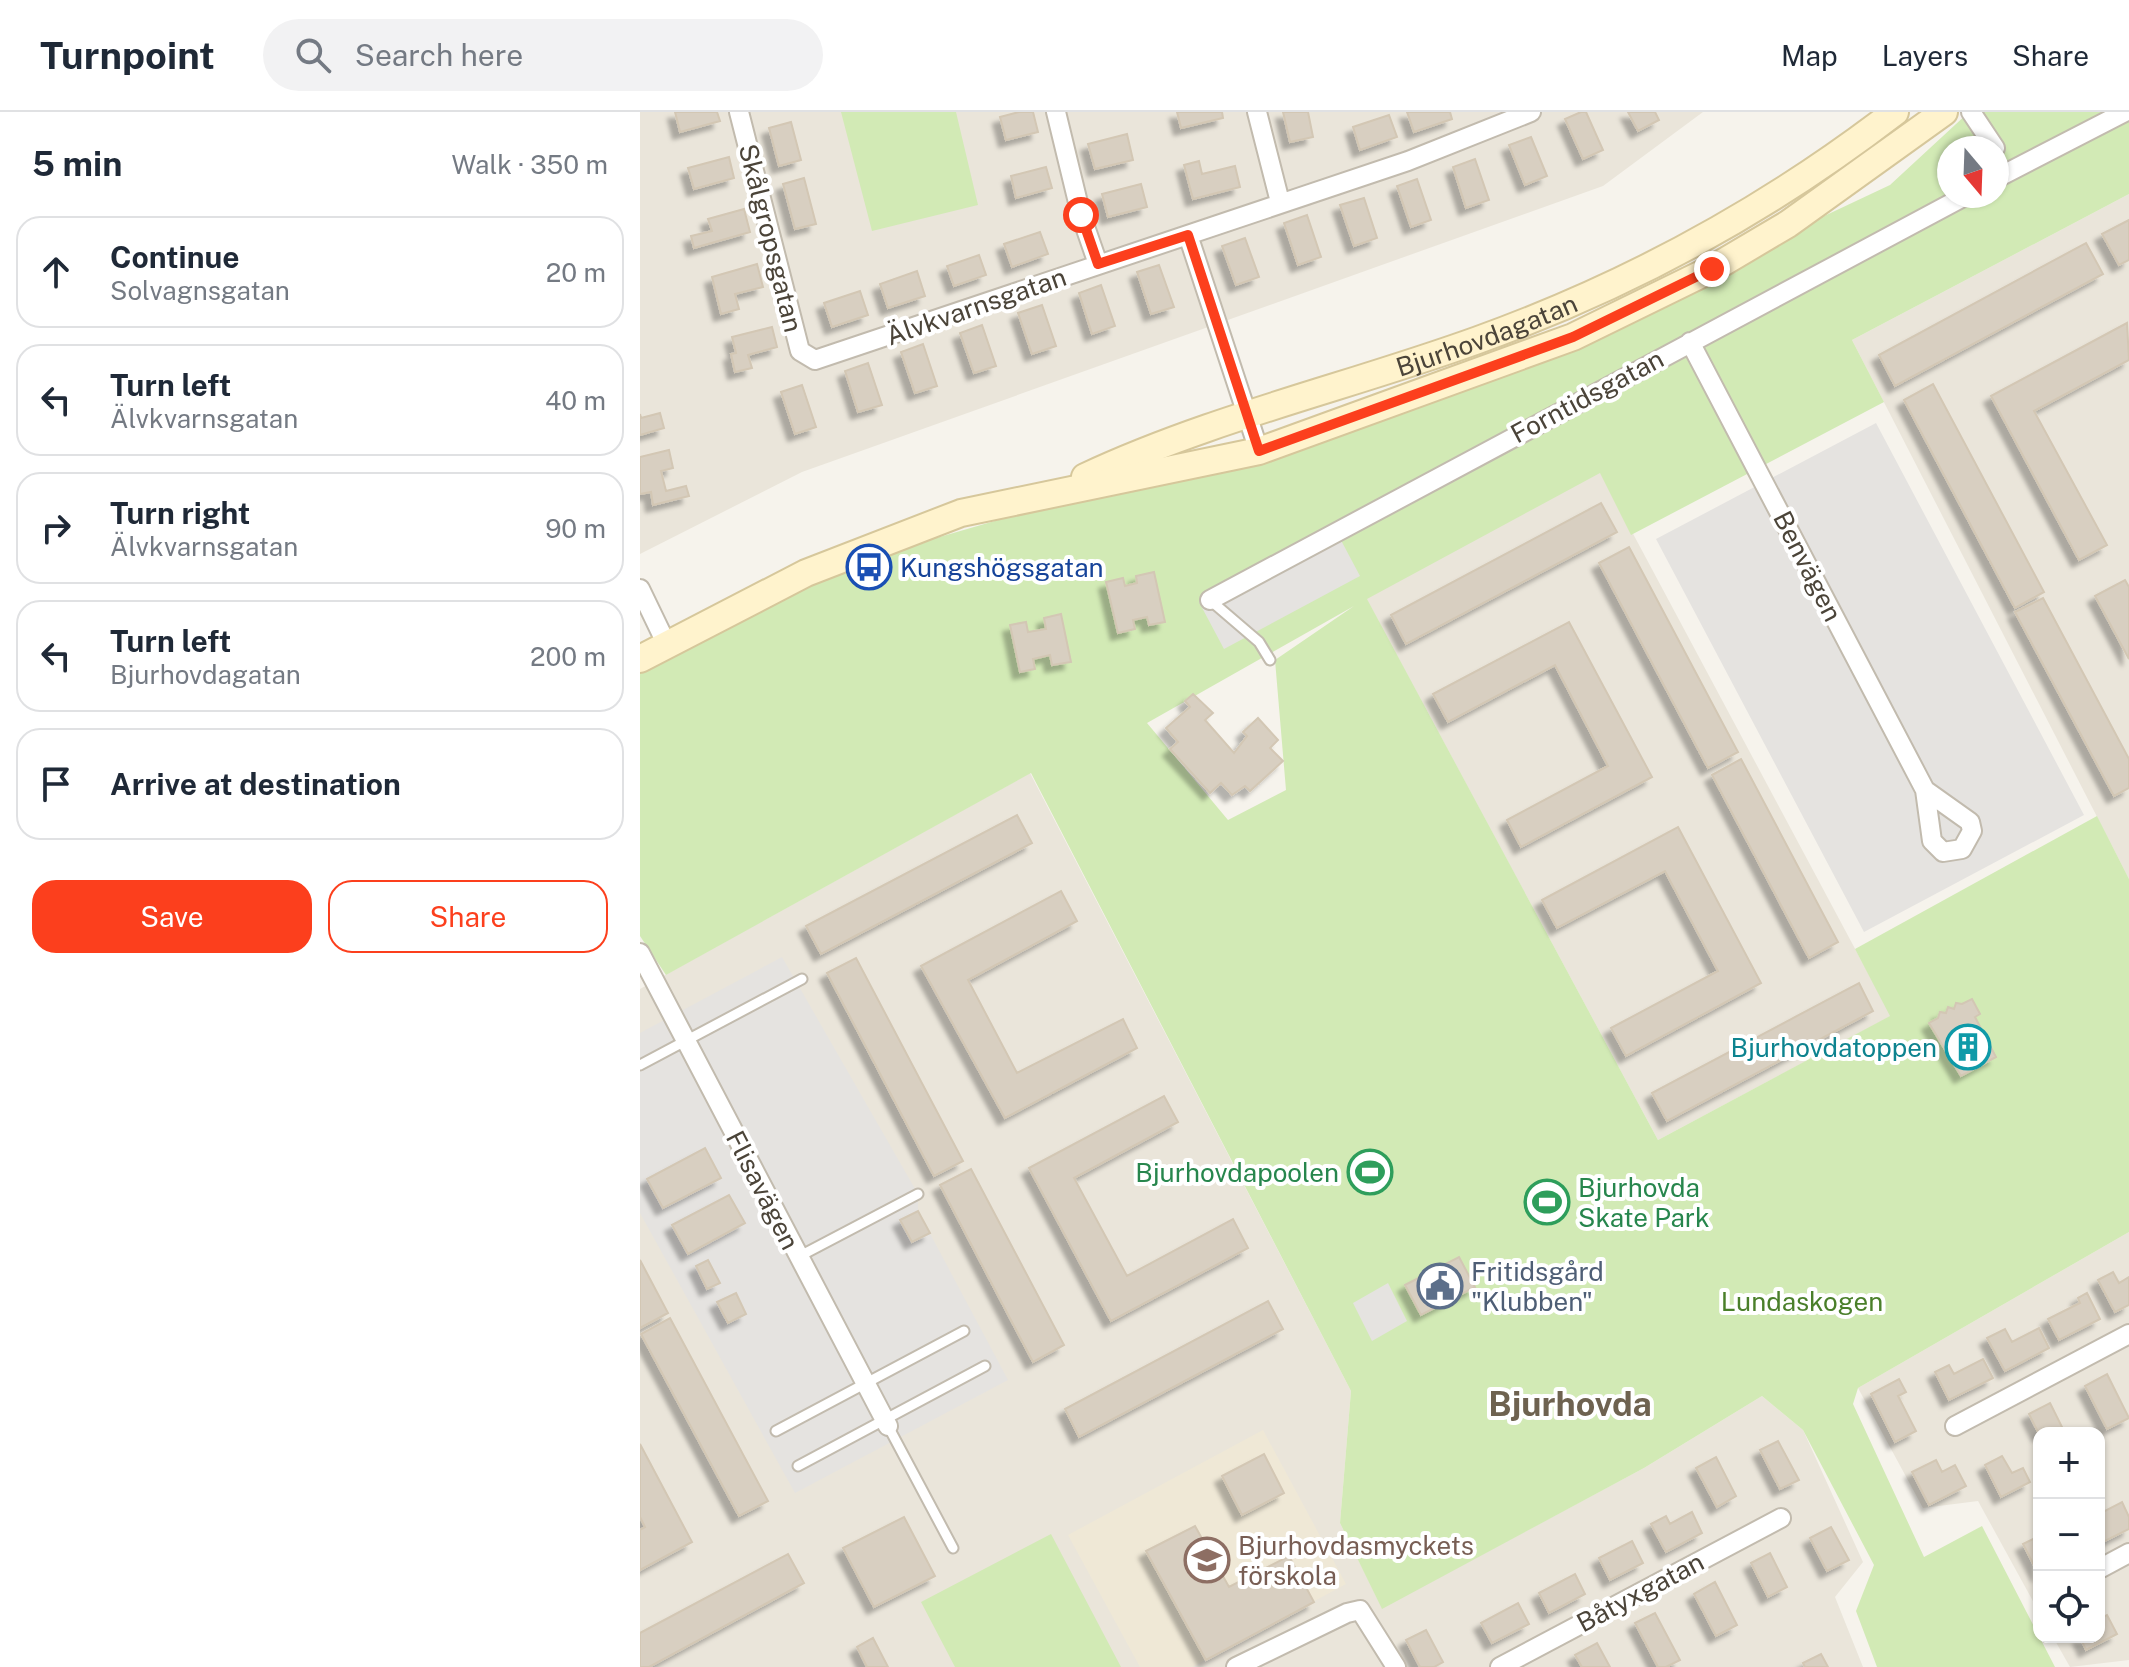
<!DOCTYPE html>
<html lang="en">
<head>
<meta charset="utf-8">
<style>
	:root { --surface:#fff; --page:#f2f2f3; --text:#1f2937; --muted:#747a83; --line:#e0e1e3; --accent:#fc3f1d }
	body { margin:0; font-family:"Public Sans",sans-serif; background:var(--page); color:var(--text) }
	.controls { position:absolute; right:24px; bottom:24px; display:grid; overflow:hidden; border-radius:16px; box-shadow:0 2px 6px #0004 }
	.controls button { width:72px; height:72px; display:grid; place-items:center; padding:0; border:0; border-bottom:2px solid var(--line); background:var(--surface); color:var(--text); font:40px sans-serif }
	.compass { position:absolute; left:1297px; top:24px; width:72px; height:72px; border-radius:50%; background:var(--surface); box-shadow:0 2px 6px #0004; rotate:161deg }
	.stop { position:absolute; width:24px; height:24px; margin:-18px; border:6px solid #fc3f1d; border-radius:50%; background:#fff }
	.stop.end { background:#fc3f1d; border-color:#fff; box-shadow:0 2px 8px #0008 }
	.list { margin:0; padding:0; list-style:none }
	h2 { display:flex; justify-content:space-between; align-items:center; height:104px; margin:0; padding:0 32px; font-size:34px }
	h2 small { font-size:26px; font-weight:400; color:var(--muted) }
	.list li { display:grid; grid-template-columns:52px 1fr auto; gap:24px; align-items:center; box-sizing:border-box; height:112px; margin:0 16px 16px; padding:0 16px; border:2px solid var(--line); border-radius:24px }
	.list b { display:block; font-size:30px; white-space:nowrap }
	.list p { margin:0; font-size:26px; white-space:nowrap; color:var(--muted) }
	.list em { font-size:26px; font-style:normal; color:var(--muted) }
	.actions { display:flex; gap:16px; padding:24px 32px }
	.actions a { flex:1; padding:18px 0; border:2px solid var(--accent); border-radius:24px; text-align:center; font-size:28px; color:var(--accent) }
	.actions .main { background:var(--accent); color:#fff }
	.icon { flex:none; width:44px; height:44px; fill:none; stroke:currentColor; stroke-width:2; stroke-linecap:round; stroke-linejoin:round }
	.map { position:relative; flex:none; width:1489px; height:1555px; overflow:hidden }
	header { display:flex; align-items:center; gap:48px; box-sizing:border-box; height:112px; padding:0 40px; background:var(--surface); border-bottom:2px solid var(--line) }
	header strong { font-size:38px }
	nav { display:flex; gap:44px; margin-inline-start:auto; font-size:28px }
	.search { width:560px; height:72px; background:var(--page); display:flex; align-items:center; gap:20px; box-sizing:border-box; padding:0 28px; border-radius:44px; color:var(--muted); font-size:30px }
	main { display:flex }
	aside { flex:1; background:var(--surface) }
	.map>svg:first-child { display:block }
</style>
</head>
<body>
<header>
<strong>Turnpoint</strong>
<div class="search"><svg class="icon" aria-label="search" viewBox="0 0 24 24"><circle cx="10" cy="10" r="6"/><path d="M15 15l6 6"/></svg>Search here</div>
<nav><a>Map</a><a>Layers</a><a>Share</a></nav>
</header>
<main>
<aside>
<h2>5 min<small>Walk · 350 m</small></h2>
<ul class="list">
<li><svg class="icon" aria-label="ahead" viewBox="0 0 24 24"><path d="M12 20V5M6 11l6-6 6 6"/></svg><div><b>Continue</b><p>Solvagnsgatan</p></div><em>20 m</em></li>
<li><svg class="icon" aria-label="left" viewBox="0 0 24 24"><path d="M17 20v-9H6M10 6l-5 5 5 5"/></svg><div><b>Turn left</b><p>Älvkvarnsgatan</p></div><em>40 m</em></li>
<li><svg class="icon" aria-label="right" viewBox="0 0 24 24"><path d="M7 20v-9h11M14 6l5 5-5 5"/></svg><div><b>Turn right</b><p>Älvkvarnsgatan</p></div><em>90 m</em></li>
<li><svg class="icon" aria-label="left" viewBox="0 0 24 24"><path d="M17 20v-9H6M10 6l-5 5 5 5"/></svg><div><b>Turn left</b><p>Bjurhovdagatan</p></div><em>200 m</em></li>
<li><svg class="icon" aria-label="arrive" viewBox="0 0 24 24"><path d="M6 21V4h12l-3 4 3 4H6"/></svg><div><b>Arrive at destination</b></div></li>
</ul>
<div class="actions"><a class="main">Save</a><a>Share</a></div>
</aside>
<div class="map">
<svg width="1489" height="1555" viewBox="0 0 1489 1555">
	<defs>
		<filter id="shadow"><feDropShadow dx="-7" dy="7" stdDeviation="2" flood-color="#0004"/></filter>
	</defs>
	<rect width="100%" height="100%" fill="#f6f3ec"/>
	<!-- residential -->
	<path fill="#eae5da" d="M 0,0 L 1063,0 L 963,74 L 162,360 L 0,442 Z
		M 1489,82 L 1489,767 L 1212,228 Z
		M 960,360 L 1251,904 L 1018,1028 L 726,486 Z
		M 390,661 L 711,1279 L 700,1411 L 742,1496 L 1004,1356 L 1122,1284 L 1163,1318 L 1223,1450 L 1195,1485 L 1223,1555 L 0,1555 L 0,877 Z
		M 1489,1120 L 1489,1548 L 1430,1555 L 1413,1525 L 1459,1525 L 1459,1321 L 1399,1321 L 1399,1500 L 1338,1389 L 1283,1396 L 1218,1276 Z"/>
	<!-- education -->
	<path fill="#efe8d6" d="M 623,1318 L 706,1472 L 552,1555 L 500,1555 L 428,1423 Z"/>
	<!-- green -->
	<path fill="#d2eab5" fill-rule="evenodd" d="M 201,0 L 316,0 L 338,93 L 232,119 Z
		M 1329,0 L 1489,0 L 1489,82 L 1212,228 L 1244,290 L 991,423 L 960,361 L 727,487 L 1018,1028 L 1250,904 L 1215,837 L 1457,704 L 1489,767 L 1489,1120 L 1218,1276 L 1213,1292 L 1284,1445 L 1342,1414 L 1415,1555 L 1237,1555 L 1216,1499 L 1234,1453 L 1163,1318 L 1122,1284 L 1004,1356 L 742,1497 L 700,1411 L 711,1279 L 391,661 L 26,863 L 0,824 L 0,560 L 203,453 L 825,273 L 1250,73 ZM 1309,36 L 1357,36 L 1357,84 L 1309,84 ZM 714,494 L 635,548 L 646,678 L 588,708 L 507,611 Z
		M 411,1422 L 481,1555 L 315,1555 L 281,1490 Z"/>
	<!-- parking -->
	<path fill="#e5e3e0" d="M 1236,311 L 1444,703 L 1224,820 L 1016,427 Z
		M 695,417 L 720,464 L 584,537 L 559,490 Z
		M 142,845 L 278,1082 L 278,1099 L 368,1268 L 155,1381 L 0,1101 L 0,921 Z
		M 748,1171 L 767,1209 L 732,1229 L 713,1191 Z"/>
	<!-- water -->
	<path fill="#a9d4f2" d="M709 1062a21 21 0 1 1 42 0a21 21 0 1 1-42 0Z"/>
	<!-- building -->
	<path fill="#d8cfc1" stroke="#d3c7b4" stroke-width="2" filter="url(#shadow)" d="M 35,0 L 77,0 L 80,9 L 40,20 Z
		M 379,0 L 393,0 L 398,20 L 366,28 L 360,5 Z
		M 537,0 L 582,0 L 583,6 L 541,16 Z
		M 643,0 L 668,0 L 673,25 L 650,30 Z
		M 767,0 L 810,0 L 812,7 L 774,20 Z
		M 941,0 L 946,0 L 963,38 L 943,47 L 925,7 Z
		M 988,0 L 1015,0 L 1019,8 L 998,19 Z
		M 749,3 L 757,25 L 720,38 L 713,15 Z
		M 151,10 L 161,48 L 139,54 L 129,16 Z
		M 487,22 L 493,48 L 455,57 L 448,32 Z
		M 891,25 L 907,64 L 885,73 L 869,33 Z
		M 89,45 L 94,66 L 54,77 L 48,56 Z
		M 835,47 L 849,88 L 826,96 L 813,55 Z
		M 559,49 L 562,62 L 595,54 L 600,75 L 553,87 L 544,53 Z
		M 406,55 L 412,76 L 376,86 L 371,64 Z
		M 164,66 L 176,112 L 155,117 L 143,72 Z
		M 777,67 L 791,108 L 771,115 L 757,74 Z
		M 501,72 L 507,95 L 468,105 L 462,82 Z
		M 724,86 L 737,126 L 714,134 L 700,93 Z
		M 104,97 L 110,120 L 54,136 L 51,124 L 72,119 L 68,107 Z
		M 667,103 L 681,145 L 658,153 L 644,111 Z
		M 1489,108 L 1489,148 L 1479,153 L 1462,122 Z
		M 400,120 L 408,142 L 372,155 L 364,132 Z
		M 605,126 L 619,165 L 596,173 L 582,134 Z
		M 1446,131 L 1463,162 L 1255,274 L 1239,243 Z
		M 339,143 L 346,163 L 314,174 L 307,154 Z
		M 117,152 L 123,175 L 95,182 L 99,197 L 81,202 L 72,165 Z
		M 519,153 L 534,195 L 511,202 L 497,160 Z
		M 277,159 L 285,184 L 248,196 L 240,172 Z
		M 461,173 L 475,214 L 452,222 L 439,181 Z
		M 220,179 L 228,203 L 192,215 L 184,191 Z
		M 402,193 L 416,234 L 392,242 L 378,201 Z
		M 1487,211 L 1489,248 L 1394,299 L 1467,433 L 1439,448 L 1351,284 Z
		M 342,213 L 356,254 L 334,261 L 320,221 Z
		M 132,215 L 137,235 L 108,243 L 112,256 L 95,260 L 91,242 L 96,241 L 92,225 Z
		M 283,232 L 297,274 L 275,281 L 261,240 Z
		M 228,251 L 242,293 L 218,300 L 205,259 Z
		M 1293,272 L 1404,480 L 1375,496 L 1264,288 Z
		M 162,273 L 176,315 L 155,322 L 141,280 Z
		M 20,301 L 24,316 L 0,323 L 0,302 L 1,306 Z
		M 29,338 L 33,356 L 21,359 L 26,379 L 46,374 L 49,384 L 13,393 L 11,380 L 0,382 L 0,345 Z
		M 961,391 L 977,420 L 766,532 L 751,503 Z
		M 989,435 L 1098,640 L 1068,656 L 959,451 Z
		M 514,460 L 525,510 L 509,513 L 507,505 L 493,508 L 495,517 L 478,521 L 466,470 L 483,466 L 485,474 L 497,471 L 496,464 Z
		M 1485,468 L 1489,475 L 1489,547 L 1455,484 Z
		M 1403,486 L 1489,647 L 1489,676 L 1474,684 L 1375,500 Z
		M 421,502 L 431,550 L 412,553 L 410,543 L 393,547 L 395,557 L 380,560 L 370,513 L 386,510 L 388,520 L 406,517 L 404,506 Z
		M 929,510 L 1012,665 L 881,735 L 867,708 L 968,654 L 915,553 L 808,610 L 793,582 Z
		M 553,582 L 573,601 L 565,608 L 594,641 L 607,624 L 603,620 L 618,606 L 638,628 L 630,636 L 643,649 L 610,679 L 605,674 L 592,683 L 581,671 L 570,681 L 530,637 L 538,630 L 526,616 L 550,595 L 545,589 Z
		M 1101,647 L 1198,830 L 1169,846 L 1072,663 Z
		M 377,703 L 392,731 L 181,842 L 166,814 Z
		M 1038,715 L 1121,871 L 986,944 L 971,916 L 1078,859 L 1025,759 L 917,816 L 902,788 Z
		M 421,779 L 437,809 L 328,868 L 377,961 L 483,907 L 497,936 L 365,1006 L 281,854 Z
		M 216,846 L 323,1049 L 294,1064 L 187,861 Z
		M 1219,871 L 1233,899 L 1027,1009 L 1012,981 Z
		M 1332,887 L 1340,902 L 1335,905 L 1356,945 L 1321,964 L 1289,911 L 1298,906 L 1300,900 L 1306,901 L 1308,895 L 1314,897 L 1316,891 L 1322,892 Z
		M 524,984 L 538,1010 L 434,1066 L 487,1164 L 593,1107 L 608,1136 L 471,1209 L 389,1056 Z
		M 65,1036 L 81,1066 L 23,1096 L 7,1067 Z
		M 331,1057 L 424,1233 L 393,1250 L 300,1073 Z
		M 89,1083 L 105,1111 L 48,1142 L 32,1113 Z
		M 278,1099 L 290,1121 L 272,1130 L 260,1108 Z
		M 819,1145 L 835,1175 L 781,1203 L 765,1173 Z
		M 0,1148 L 28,1201 L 0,1216 Z
		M 68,1148 L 80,1171 L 67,1177 L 56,1154 Z
		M 1473,1160 L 1479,1171 L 1489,1165 L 1489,1193 L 1475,1200 L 1458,1168 Z
		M 96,1181 L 106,1202 L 88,1211 L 77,1190 Z
		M 1447,1181 L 1460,1207 L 1419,1228 L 1408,1207 L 1440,1191 L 1438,1186 Z
		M 628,1189 L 643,1217 L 439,1325 L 425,1297 Z
		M 30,1206 L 128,1389 L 99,1404 L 1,1222 Z
		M 1399,1216 L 1409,1236 L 1365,1259 L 1347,1226 L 1365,1217 L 1372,1230 Z
		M 1343,1247 L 1353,1266 L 1309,1288 L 1295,1260 L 1309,1253 L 1314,1262 Z
		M 1467,1262 L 1489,1306 L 1467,1317 L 1445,1274 Z
		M 1259,1267 L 1266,1280 L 1258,1284 L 1276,1319 L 1255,1330 L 1231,1282 Z
		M 1410,1291 L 1425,1321 L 1399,1322 L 1389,1302 Z
		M 1138,1329 L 1159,1368 L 1140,1377 L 1120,1338 Z
		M 0,1332 L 52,1430 L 0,1458 L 0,1418 L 5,1415 L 0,1405 Z
		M 624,1342 L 644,1381 L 602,1403 L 582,1364 Z
		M 1362,1344 L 1372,1361 L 1383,1356 L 1390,1370 L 1361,1385 L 1345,1353 Z
		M 1076,1345 L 1096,1384 L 1077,1395 L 1056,1356 Z
		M 1296,1348 L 1302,1360 L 1315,1353 L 1326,1374 L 1289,1393 L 1272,1360 Z
		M 1482,1390 L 1489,1405 L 1489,1417 L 1459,1432 L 1459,1402 Z
		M 1052,1400 L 1062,1421 L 1026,1440 L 1011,1412 L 1026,1404 L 1030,1412 Z
		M 264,1405 L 295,1464 L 234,1495 L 203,1436 Z
		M 555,1414 L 589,1475 L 649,1444 L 674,1490 L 566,1548 L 506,1439 Z
		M 1191,1415 L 1209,1448 L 1187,1459 L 1170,1426 Z
		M 1399,1424 L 1399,1463 L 1383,1432 Z
		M 992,1429 L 1003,1451 L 970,1468 L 959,1446 Z
		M 1130,1441 L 1147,1475 L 1128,1485 L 1111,1451 Z
		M 148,1442 L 164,1471 L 9,1555 L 0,1555 L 0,1521 Z
		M 935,1462 L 945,1482 L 909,1501 L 899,1481 Z
		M 1075,1470 L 1097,1513 L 1076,1524 L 1054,1482 Z
		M 878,1491 L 889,1512 L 852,1531 L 841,1511 Z
		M 1015,1501 L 1040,1548 L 1026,1555 L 1018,1555 L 995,1511 Z
		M 1467,1503 L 1477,1522 L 1446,1538 L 1440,1525 L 1459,1525 L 1459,1507 Z
		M 786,1518 L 803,1550 L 794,1555 L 780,1555 L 766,1528 Z
		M 233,1526 L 248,1555 L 227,1555 L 217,1535 Z
		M 957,1531 L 970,1555 L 942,1555 L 935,1543 Z
		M 1181,1542 L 1188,1555 L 1165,1555 L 1163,1551 Z"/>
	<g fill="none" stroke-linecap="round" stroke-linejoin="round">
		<!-- service casing -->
		<g stroke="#c2bbae" stroke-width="13">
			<path id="service" d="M 570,488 L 619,530 L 630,548
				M 0,953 L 162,867
				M 158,1145 L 278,1082
				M 248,1314 L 313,1436
				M 136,1319 L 324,1219
				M 158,1354 L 345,1254"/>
		</g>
		<!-- minor casing -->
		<g stroke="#c2bbae" stroke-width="22">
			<path id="minor" d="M 99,0 L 160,239 L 175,248 L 768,49 L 891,0
				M 416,0 L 441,103 L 458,152
				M 617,0 L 640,90
				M 1331,0 L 1355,36
				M 1357,66 L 1485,0
				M 548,123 L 619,339
				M 1050,230 L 1285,678 L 1330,710 L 1332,719 L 1322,737 L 1303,740 L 1292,729 L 1285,678
				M 0,477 L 26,531
				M 570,488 L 1325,84
				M 0,841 L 248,1314
				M 1315,1314 L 1489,1222
				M 1461,1456 L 1489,1441
				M 596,1555 L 707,1501 L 720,1498 L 756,1555
				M 860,1555 L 1141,1406"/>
		</g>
		<!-- secondary casing -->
		<g stroke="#d6c79b" stroke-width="30">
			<g id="secondary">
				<path id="s1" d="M 445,365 C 571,306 708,275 838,228 C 988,174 1129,97 1255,0"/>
				<path d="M 0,547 L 166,461 L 321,401 L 619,339 L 933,225 L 1072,157 L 1148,112 L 1304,0"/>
			</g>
		</g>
		<!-- service -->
		<use href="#service" stroke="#fff" stroke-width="9"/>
		<!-- minor -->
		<use href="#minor" stroke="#fff" stroke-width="18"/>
		<!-- secondary -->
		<use href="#secondary" stroke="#fff3cd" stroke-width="26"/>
	</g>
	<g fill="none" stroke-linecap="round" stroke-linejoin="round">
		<!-- route -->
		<path stroke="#fc3f1d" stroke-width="10" d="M 441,103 L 458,152 L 548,123 L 619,339 L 933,225 L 1072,157"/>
	</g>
	<!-- icons -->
	<defs>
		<g id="bus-ring" transform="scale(2.3)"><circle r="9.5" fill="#fff" stroke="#1a4fb4" stroke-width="1.5"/><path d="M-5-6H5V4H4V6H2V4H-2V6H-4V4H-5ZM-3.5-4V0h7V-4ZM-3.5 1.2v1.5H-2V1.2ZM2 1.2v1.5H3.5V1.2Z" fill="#1a4fb4"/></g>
		<g id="building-ring" transform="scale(2.3)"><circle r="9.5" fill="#fff" stroke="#0f9aa8" stroke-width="1.5"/><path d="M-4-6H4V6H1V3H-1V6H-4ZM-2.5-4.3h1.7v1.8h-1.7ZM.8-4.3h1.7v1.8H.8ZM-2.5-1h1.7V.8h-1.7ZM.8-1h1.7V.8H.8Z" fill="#0f9aa8"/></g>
		<g id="stadium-ring" transform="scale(2.3)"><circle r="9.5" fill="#fff" stroke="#2e9e5b" stroke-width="1.5"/><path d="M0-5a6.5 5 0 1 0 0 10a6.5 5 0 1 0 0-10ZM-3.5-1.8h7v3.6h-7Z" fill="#2e9e5b"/></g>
		<g id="civic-ring" transform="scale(2.3)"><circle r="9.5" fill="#fff" stroke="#5c6f8a" stroke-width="1.5"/><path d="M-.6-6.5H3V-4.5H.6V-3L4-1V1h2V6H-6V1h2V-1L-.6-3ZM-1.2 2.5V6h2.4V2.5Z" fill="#5c6f8a"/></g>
		<g id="school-ring" transform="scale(2.3)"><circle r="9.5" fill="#fff" stroke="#8d6e63" stroke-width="1.5"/><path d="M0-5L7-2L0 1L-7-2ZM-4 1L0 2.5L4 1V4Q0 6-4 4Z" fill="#8d6e63"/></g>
	</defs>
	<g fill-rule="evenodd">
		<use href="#bus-ring" x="229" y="455"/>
		<use href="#building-ring" x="1328" y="935"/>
		<use href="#stadium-ring" x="730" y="1060"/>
		<use href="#stadium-ring" x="907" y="1090"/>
		<use href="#civic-ring" x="800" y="1174"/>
		<use href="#school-ring" x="567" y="1448"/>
	</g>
	<g text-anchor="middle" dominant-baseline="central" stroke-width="8" stroke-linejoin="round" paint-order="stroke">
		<!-- street labels -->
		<g font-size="26" fill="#4b4439" stroke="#fff">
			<text transform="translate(131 126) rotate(76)">Skålgropsgatan</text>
			<text transform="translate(336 194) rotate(-19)">Älvkvarnsgatan</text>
			<text stroke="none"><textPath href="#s1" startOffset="426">Bjurhovdagatan</textPath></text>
			<text transform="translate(947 284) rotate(-28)">Forntidsgatan</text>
			<text transform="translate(1168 454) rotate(63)">Benvägen</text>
			<text transform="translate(123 1078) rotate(63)">Flisavägen</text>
			<text transform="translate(1000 1480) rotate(-28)">Båtyxgatan</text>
		</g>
		<!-- transit labels -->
		<g font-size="26" fill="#164399" stroke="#fff" text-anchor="start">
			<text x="260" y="455">Kungshögsgatan</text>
		</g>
		<!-- culture labels -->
		<g font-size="26" fill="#0d838f" stroke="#fff" text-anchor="end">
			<text x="1297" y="935">Bjurhovdatoppen</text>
		</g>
		<!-- leisure labels -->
		<g font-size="26" fill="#27864d" stroke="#fff" text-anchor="end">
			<text x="699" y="1060">Bjurhovdapoolen</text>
			<text x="938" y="1075" text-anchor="start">Bjurhovda<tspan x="938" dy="30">Skate Park</tspan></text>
		</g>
		<!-- service labels -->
		<g font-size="26" fill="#4e5e75" stroke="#fff" text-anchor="start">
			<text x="831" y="1159">Fritidsgård<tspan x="831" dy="30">"Klubben"</tspan></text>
		</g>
		<!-- park labels -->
		<g font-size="26" fill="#4a7f2a" stroke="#fff">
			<text x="1162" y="1189">Lundaskogen</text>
		</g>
		<!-- education labels -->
		<g font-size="26" fill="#785e54" stroke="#fff" text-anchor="start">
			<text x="598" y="1433">Bjurhovdasmyckets<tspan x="598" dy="30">förskola</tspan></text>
		</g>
		<!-- district labels -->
		<g font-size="34" font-weight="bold" fill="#6e6250" stroke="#fff">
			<text x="930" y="1292">Bjurhovda</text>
		</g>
	</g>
</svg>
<div class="controls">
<button>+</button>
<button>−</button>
<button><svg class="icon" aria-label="locate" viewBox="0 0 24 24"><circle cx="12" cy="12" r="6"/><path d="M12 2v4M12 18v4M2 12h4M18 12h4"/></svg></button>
</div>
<svg class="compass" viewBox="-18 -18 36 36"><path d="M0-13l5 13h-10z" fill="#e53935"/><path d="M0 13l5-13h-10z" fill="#747a83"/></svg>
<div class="stop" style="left:441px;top:103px"></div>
<div class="stop end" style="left:1072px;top:157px"></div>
</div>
</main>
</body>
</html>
